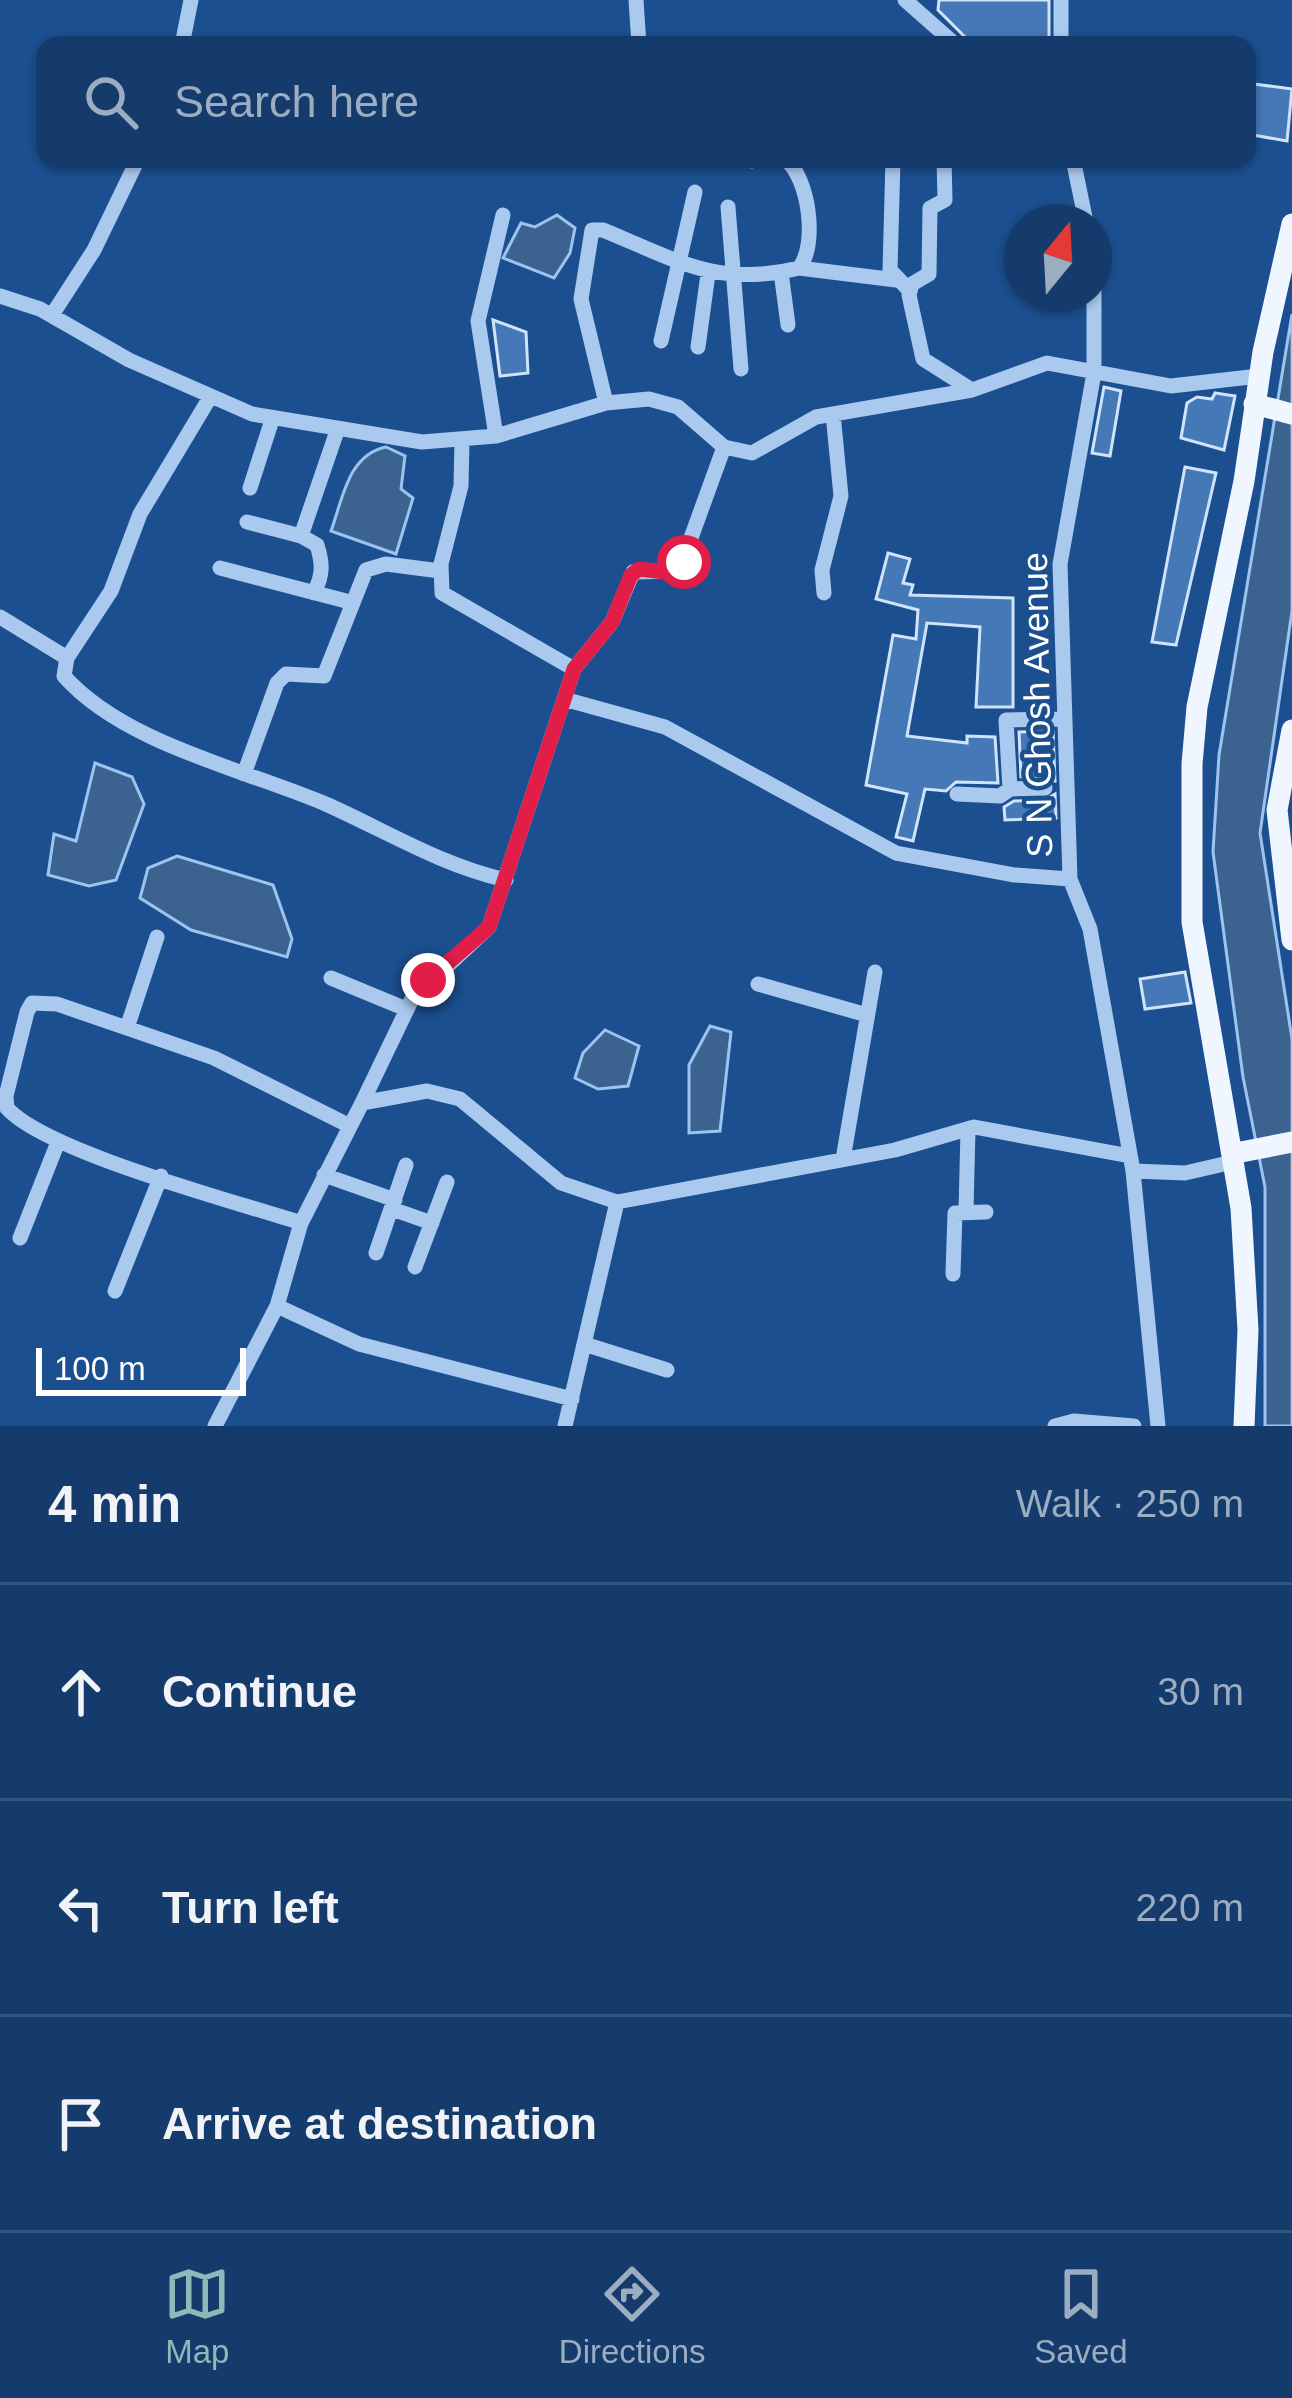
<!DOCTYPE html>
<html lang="en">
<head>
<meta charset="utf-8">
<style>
	:root { --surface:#143b6b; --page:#214673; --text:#f1f3f6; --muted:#9dadc1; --line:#33557e; --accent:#8bbbb9 }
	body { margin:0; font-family:Helvetica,sans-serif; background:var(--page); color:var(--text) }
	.compass { position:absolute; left:1004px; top:204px; width:108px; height:108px; border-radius:50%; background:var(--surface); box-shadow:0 3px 9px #0004; rotate:18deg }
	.scale { position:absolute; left:36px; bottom:30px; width:210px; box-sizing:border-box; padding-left:12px; border:6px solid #fff; border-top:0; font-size:33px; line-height:42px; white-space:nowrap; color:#fff; -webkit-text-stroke:9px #1b4f8f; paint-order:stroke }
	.stop { position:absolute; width:36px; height:36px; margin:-27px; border:9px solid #e11d48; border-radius:50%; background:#fff }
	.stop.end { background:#e11d48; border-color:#fff; box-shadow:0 3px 12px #0008 }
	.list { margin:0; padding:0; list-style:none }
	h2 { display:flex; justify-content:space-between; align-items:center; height:156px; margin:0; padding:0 48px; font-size:51px }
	h2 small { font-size:39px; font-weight:400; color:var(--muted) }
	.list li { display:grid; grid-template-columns:78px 1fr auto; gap:36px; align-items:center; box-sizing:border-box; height:216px; padding:0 48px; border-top:3px solid var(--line) }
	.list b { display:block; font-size:45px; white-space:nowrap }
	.list em { font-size:39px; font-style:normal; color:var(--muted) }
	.icon { flex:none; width:66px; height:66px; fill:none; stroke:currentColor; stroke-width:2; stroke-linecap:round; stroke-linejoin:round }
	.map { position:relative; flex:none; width:1292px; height:1426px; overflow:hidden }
	.search { position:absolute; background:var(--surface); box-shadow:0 3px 9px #0004; left:36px; right:36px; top:36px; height:132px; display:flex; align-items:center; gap:30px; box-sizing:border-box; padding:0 42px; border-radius:24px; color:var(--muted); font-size:45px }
	.sheet { height:804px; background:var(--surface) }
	nav { display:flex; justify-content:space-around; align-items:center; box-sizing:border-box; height:168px; border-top:3px solid var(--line); background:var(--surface); font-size:33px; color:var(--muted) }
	nav a { display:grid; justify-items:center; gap:6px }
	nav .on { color:var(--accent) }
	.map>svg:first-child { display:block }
</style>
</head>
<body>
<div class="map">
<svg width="1292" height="1426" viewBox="0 0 1292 1426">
	<rect width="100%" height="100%" fill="#1b4f8f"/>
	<!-- water -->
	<path fill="#3c6290" stroke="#9cc4f0" stroke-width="3" d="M 557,215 L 575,228 L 570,253 L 554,278 L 503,258 L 521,223 L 535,227 Z
		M 1292,314 L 1292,611 L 1260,833 L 1292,1039 L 1292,1426 L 1265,1426 L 1265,1187 L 1243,1077 L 1213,852 L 1219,755 Z
		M 386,447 L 405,456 L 401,489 L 413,498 L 396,554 L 331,531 C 343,498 348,455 386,447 Z
		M 95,763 L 132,777 L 144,804 L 116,880 L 89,886 L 48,875 L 54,834 L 76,841 Z
		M 177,856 L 273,885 L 292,939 L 287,957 L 191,930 L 140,898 L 148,868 Z
		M 710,1026 L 731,1032 L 720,1131 L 689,1133 L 689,1065 Z
		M 605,1030 L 639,1046 L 628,1086 L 598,1089 L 575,1078 L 583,1053 Z"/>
	<!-- building -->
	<path fill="#4478b7" stroke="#cfe3fa" stroke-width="3" d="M 939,0 L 1049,0 L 1049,42 L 973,45 L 938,10 Z
		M 1254,84 L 1292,89 L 1287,141 L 1247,134 L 1247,91 Z
		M 493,320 L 526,332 L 528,373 L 500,376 Z
		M 1104,387 L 1121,391 L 1110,456 L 1092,453 Z
		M 1215,393 L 1235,396 L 1224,450 L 1181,438 L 1187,403 L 1197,397 L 1212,399 Z
		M 1185,467 L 1216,473 L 1176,645 L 1152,642 Z
		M 888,553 L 910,559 L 903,583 L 913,585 L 910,595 L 1013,598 L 1013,707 L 976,707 L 980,627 L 927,623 L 907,736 L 967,743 L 967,736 L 995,737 L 998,783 L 956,782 L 946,791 L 925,789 L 913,841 L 896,837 L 907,794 L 866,785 L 893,635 L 916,639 L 918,610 L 876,599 Z
		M 1053,731 L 1055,781 L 1021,777 L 1019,732 Z
		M 1055,794 L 1056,818 L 1005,820 L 1004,807 L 1014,801 L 1045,800 Z
		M 1185,972 L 1191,1003 L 1145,1009 L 1140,979 Z"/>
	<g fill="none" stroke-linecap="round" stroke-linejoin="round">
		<!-- minor -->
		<path stroke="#a9c9ee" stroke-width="15" d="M 636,0 L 639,45
			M 905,0 L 956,45
			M 1061,0 L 1061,45
			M 182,45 L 191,0
			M 893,159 L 890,270 L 909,290
			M 944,159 L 945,200 L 930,208 L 929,274 L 912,284 L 909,295 L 923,359 L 972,390
			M 1073,159 L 1086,222
			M 752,161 L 758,159
			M 728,207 L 741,369
			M 1094,266 L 1094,373 L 1060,564 L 1070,879 L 1090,929 L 1133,1171 L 1158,1426
			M 799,268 L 896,280
			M 781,272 L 788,325
			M 0,296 L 40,309 L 129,360 L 252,414 L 422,442 L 496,436 L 606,403 L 649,399 L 678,407 L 724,447 L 752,453 L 816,417 L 972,390 L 1047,363 L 1171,386 L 1259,376
			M 52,315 L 94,250 L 138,159
			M 661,341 L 695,192
			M 698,347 L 708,274
			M 209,399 L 140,514 L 111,591 L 67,658 L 64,676 C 124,744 247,770 328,805 C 388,832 441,865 506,880
			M 606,403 L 581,299 L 592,230 L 603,230 C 676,260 718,288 799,268 C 818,245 809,177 785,159
			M 496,436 L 478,321 L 503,215
			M 462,442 L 461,486 L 441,564 L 442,593 L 574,669 L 612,622 L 633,572 L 679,571 L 724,447
			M 250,488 L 272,420
			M 247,522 L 301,536
			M 220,568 L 350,602
			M 314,593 C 323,575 323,564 317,545 L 301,536 L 337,431
			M 824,593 L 822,570 L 841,496 L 833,414
			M 0,617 L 67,658
			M 574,669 L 489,927 L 412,999 L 362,1103 L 427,1091 L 460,1099 L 561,1183 L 617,1202
			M 564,699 L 665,727 L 896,853 L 1015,875 L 1070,879
			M 244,774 L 277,683 L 286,674 L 324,676 L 366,570 L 386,564 L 440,571
			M 1010,789 L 1045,788
			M 957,794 L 1000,796 L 1010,789 L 1006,720 L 1062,719
			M 331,978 L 406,1009
			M 758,984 L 867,1015
			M 127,1028 L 157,937
			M 843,1159 L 875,972
			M 1133,1171 L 1185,1173 L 1237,1161
			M 324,1175 L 395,1200
			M 392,1209 L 432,1223
			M 966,1211 L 968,1129
			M 301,1223 C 237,1202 46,1152 7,1108 L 6,1096 L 27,1012 L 32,1003 L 57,1004 L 214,1058 L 350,1126
			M 20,1238 L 58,1142
			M 376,1253 L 406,1165
			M 415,1267 L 447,1182
			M 953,1274 L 955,1213 L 986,1212
			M 115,1291 L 161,1176
			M 277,1306 L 359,1344 L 572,1399
			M 584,1344 L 667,1370
			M 215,1426 L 277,1306 L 301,1223 L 362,1103
			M 565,1426 L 617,1202 L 895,1150 L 974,1127 L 1130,1156
			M 1055,1426 L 1074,1421 L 1134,1426"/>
		<!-- major -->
		<path stroke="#f0f6ff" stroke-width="21" d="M 1254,404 L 1292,414
			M 1292,730 L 1277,810 L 1292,940
			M 1236,1153 L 1292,1142
			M 1244,1426 L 1248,1330 L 1241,1208 L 1192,922 L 1192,764 L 1197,707 L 1244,481 L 1263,352 L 1292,224"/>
	</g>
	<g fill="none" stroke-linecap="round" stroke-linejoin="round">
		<!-- route -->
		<path stroke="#e11d48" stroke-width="15" d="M 428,980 L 489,927 L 574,669 L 612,622 L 631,575 L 639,569 L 674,573 L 684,562"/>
	</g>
	<g text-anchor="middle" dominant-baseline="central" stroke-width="9" stroke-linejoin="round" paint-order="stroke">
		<!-- street labels -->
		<g font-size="36" fill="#fff" stroke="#1b4f8f">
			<text transform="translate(1037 705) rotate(-91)">S N Ghosh Avenue</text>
		</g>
	</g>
</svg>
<svg class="compass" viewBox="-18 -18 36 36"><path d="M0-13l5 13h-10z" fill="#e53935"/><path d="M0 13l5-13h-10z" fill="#9dadc1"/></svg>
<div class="scale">100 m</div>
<div class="stop" style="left:684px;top:562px"></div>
<div class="stop end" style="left:428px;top:980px"></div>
<div class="search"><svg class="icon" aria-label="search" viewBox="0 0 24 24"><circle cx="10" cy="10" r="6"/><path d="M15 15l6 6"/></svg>Search here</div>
</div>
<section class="sheet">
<h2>4 min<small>Walk · 250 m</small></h2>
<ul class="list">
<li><svg class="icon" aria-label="ahead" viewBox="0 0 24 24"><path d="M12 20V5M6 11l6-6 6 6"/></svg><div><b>Continue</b></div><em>30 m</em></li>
<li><svg class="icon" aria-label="left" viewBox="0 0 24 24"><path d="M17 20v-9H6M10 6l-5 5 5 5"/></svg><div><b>Turn left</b></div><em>220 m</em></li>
<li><svg class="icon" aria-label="arrive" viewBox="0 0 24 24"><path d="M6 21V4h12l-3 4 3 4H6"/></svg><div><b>Arrive at destination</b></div></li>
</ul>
</section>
<nav>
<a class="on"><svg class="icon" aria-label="map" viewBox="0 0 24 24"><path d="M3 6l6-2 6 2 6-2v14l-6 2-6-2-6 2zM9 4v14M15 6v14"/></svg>Map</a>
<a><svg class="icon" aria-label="directions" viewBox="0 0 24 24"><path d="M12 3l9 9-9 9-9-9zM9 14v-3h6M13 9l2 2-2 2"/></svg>Directions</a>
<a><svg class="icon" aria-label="saved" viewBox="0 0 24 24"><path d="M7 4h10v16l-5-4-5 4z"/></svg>Saved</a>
</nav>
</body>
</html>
